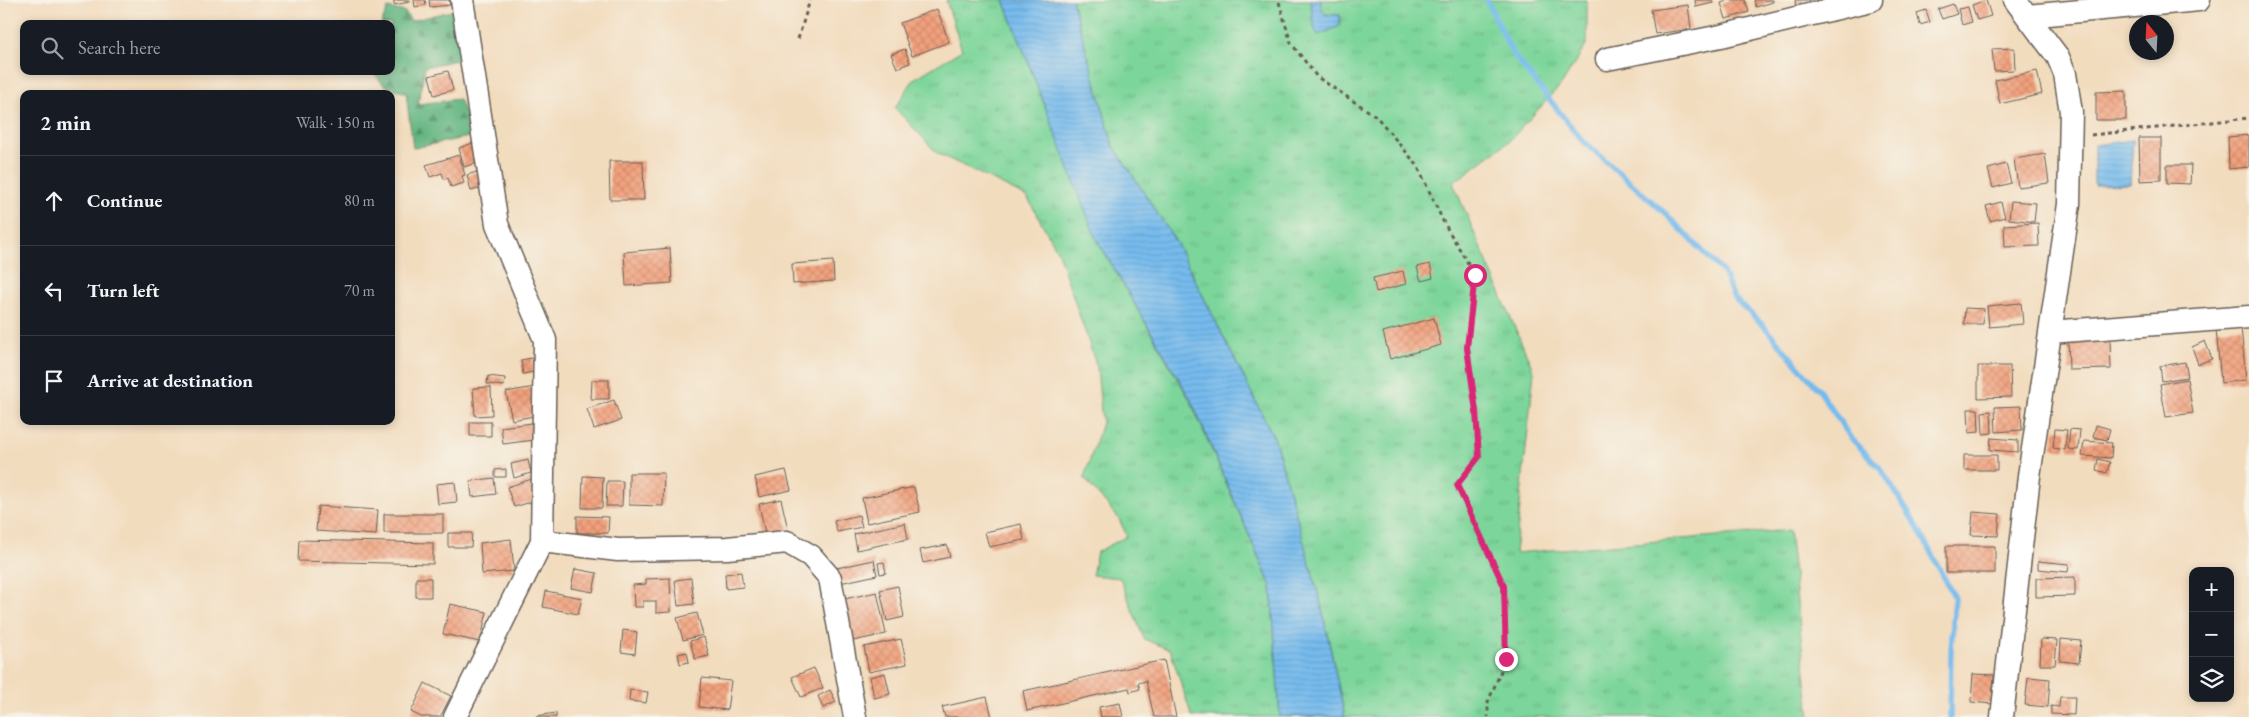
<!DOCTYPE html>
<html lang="en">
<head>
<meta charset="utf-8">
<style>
	:root { --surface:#171b24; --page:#20242c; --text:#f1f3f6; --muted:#9ea1a6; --line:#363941 }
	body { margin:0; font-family:"EB Garamond",serif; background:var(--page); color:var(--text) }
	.controls { position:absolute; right:15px; bottom:15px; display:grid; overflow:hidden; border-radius:10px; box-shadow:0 2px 8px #0003 }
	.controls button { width:45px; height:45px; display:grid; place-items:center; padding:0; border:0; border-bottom:1px solid var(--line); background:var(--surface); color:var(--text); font:25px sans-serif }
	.compass { position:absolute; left:2129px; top:15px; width:45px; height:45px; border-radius:50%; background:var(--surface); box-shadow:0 2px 8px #0003; rotate:342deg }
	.stop { position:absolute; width:15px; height:15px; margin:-11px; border:4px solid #db2777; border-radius:50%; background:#fff }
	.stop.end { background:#db2777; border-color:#fff; box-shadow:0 1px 5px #0008 }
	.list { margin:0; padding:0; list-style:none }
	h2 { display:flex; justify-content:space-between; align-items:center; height:65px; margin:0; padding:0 20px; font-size:21px }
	h2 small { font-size:16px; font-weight:400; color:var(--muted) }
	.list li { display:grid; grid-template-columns:32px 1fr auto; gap:15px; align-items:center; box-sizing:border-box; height:90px; padding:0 20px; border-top:1px solid var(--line) }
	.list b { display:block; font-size:19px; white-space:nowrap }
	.list em { font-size:16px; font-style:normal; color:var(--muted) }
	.icon { flex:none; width:28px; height:28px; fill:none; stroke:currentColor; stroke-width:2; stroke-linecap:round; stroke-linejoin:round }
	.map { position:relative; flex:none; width:2249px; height:717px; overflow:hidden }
	.search { position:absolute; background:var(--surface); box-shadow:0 2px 8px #0003; left:20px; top:20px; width:375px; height:55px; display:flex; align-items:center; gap:12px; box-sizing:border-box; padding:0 18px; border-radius:10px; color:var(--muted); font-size:19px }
	.panel { position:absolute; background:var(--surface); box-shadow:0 2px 8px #0003; left:20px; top:90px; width:375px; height:335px; border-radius:10px }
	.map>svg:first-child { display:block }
</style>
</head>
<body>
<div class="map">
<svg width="2249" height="717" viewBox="0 0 2249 717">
	<defs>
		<pattern id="grass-tufts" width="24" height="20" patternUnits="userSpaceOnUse" patternTransform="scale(1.25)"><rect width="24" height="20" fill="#7cd59a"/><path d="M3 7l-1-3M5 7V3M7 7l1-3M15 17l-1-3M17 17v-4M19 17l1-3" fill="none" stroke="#6bb684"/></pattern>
		<pattern id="forest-firs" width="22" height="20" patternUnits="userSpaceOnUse" patternTransform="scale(1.25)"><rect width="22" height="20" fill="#65b682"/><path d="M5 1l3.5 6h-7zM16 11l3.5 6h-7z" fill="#52936a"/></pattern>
		<pattern id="water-rules" width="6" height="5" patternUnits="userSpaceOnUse" patternTransform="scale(1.25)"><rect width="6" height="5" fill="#76bbed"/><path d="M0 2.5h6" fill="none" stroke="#66a0cb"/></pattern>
		<pattern id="building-cross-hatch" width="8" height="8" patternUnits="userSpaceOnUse" patternTransform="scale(1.25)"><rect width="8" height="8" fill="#f2a17d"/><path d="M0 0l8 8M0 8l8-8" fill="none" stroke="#cf8a6b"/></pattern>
	</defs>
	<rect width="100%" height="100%" fill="#f7f3e8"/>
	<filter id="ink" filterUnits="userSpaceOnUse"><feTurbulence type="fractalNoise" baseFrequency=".02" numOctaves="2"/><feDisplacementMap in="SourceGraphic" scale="10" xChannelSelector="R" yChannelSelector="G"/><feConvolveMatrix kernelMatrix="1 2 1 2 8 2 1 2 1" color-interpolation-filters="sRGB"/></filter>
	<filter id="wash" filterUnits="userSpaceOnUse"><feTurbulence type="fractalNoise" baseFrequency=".0096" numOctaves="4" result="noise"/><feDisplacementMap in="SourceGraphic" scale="20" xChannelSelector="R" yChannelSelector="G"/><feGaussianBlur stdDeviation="1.12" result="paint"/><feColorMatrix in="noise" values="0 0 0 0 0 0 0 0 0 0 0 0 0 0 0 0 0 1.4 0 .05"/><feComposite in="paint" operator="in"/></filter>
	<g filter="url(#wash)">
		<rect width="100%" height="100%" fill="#f2dcbe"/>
		<!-- grass -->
		<path fill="url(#grass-tufts)" stroke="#4c785b" d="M 946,0 L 1004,0 L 1095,236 L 1190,400 L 1271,586 L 1280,717 L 1192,717 L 1170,650 L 1144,639 L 1120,578 L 1092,575 L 1097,552 L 1127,536 L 1119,519 L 1084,478 L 1102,423 L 1097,367 L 1058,252 L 1027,197 L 937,153 L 895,108 L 914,79 L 962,50 Z
			M 1072,0 L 1587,0 L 1587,43 L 1562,84 L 1509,141 L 1453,183 L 1534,372 L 1515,553 L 1789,530 L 1810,717 L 1345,717 L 1320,600 L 1275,440 L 1176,242 L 1113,145 Z"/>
		<!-- forest -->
		<path fill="url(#forest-firs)" stroke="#40694f" d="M 388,8 L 405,12 L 411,21 L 455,10 L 461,59 L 425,67 L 418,104 L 459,99 L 474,136 L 413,148 L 406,93 L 384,85 L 372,71 L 391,71 L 391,24 L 381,24 Z"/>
		<!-- water -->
		<path fill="url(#water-rules)" stroke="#496c84" d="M 1004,0 L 1072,0 L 1113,145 L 1176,242 L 1275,440 L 1320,600 L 1345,717 L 1280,717 L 1271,586 L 1191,400 L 1095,236 Z
			M 1310,0 L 1321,0 L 1321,7 L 1325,14 L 1340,15 L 1340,26 L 1318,35 L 1314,27 Z
			M 2133,140 L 2130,184 L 2094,185 L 2094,145 Z"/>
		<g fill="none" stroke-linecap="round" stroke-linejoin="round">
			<!-- stream -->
			<path stroke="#76bbed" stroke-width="5.5" d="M 1487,0 L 1512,53 L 1582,140 L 1665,213 L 1723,272 L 1734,298 L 1763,325 L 1819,390 L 1850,437 L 1881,469 L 1916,525 L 1955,598 L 1951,650 L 1950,717"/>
		</g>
		<g id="blocks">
			<!-- building -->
			<path fill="url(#building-cross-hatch)" d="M 394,0 L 409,0 L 410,2 L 394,5 Z
				M 414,0 L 425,0 L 426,5 L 415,7 Z
				M 429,0 L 449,0 L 450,5 L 430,7 Z
				M 1695,0 L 1712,0 L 1713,3 L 1696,7 Z
				M 1729,0 L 1745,0 L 1749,12 L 1726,19 L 1721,3 Z
				M 1754,0 L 1773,0 L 1773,2 L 1756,7 Z
				M 1795,0 L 1821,0 L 1821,2 L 1796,7 Z
				M 1986,0 L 1991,16 L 1977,20 L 1972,5 Z
				M 1953,4 L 1957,14 L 1942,19 L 1938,9 Z
				M 1688,5 L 1691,29 L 1655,34 L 1651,10 Z
				M 1968,7 L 1972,22 L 1962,25 L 1958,9 Z
				M 937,9 L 949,42 L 912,56 L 900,23 Z
				M 1926,10 L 1930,22 L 1920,25 L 1917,13 Z
				M 2014,48 L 2015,70 L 1994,71 L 1992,49 Z
				M 905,49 L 910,63 L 897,68 L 891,54 Z
				M 448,71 L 453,90 L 434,95 L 429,76 Z
				M 2037,71 L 2042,94 L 2000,104 L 1995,80 Z
				M 2126,91 L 2126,120 L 2096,120 L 2096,92 Z
				M 2249,135 L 2249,167 L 2229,169 L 2228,137 Z
				M 2139,138 L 2161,138 L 2161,180 L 2140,181 Z
				M 473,143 L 479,162 L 464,167 L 459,148 Z
				M 2045,154 L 2049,183 L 2018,187 L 2014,159 Z
				M 459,155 L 465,175 L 462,176 L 464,183 L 451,187 L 448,178 L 444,179 L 442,173 L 430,177 L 426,165 Z
				M 609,161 L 643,161 L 644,200 L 610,200 Z
				M 2006,164 L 2011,183 L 1993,188 L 1988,169 Z
				M 2167,165 L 2191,165 L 2190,184 L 2167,183 Z
				M 483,170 L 488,186 L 471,191 L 467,175 Z
				M 2011,201 L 2036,203 L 2034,222 L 2009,219 Z
				M 2001,202 L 2005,217 L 1990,221 L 1986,206 Z
				M 2038,223 L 2039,246 L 2005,247 L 2004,225 Z
				M 670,248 L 672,283 L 626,286 L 624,252 Z
				M 833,261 L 834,281 L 793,284 L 792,264 Z
				M 1430,264 L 1433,278 L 1421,281 L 1417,267 Z
				M 1403,271 L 1406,284 L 1376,292 L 1373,278 Z
				M 2021,303 L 2023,324 L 1989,327 L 1987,306 Z
				M 1965,308 L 1984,309 L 1983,324 L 1964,324 Z
				M 1434,318 L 1441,345 L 1390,359 L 1383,332 Z
				M 2241,327 L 2246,380 L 2221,383 L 2216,329 Z
				M 2110,338 L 2111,369 L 2069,370 L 2068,339 Z
				M 2205,341 L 2212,359 L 2198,364 L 2192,347 Z
				M 532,358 L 534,372 L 523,374 L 521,360 Z
				M 2185,362 L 2188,377 L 2162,381 L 2160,366 Z
				M 1978,366 L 2010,366 L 2011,397 L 1978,398 Z
				M 488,376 L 505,378 L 504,386 L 487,384 Z
				M 2187,379 L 2193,413 L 2166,417 L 2160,384 Z
				M 592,380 L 609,380 L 609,399 L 591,399 Z
				M 491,387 L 492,415 L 475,416 L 473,388 Z
				M 535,387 L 540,415 L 512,420 L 506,392 Z
				M 614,400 L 621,420 L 594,429 L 587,409 Z
				M 2021,406 L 2022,430 L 1996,432 L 1995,407 Z
				M 1968,409 L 1978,409 L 1979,432 L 1969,433 Z
				M 1991,411 L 1992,433 L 1983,434 L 1982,412 Z
				M 470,422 L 491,422 L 491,436 L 470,436 Z
				M 532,423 L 534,440 L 503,444 L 501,427 Z
				M 2096,425 L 2110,429 L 2107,440 L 2093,437 Z
				M 2055,429 L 2067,430 L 2065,450 L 2053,448 Z
				M 2070,429 L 2080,430 L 2078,450 L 2068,449 Z
				M 1991,438 L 2018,440 L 2018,452 L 1990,450 Z
				M 2084,441 L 2112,443 L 2111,458 L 2082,456 Z
				M 1964,455 L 1997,455 L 1997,470 L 1964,470 Z
				M 2098,459 L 2110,462 L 2107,473 L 2096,470 Z
				M 528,460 L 531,473 L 514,478 L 511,464 Z
				M 506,469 L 506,477 L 495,477 L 495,470 Z
				M 786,470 L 791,490 L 759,497 L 755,477 Z
				M 629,473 L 664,473 L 663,506 L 629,505 Z
				M 583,476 L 603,477 L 602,508 L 582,508 Z
				M 494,478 L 496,494 L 472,497 L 470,481 Z
				M 532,479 L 538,500 L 514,507 L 507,487 Z
				M 607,481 L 623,481 L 622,506 L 606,506 Z
				M 455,482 L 457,502 L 438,504 L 436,484 Z
				M 914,487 L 920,512 L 867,523 L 862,498 Z
				M 781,499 L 789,534 L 766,538 L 759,504 Z
				M 318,506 L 378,510 L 376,535 L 316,531 Z
				M 1973,512 L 2000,514 L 1998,536 L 1971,535 Z
				M 384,514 L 443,514 L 443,533 L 384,533 Z
				M 859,515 L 862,527 L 837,532 L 834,521 Z
				M 577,516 L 609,517 L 608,533 L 577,533 Z
				M 905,523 L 908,539 L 857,550 L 854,534 Z
				M 1021,524 L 1024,540 L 989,547 L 985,532 Z
				M 448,533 L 472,533 L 471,547 L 448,547 Z
				M 511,539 L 514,571 L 482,574 L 480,543 Z
				M 299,540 L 433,543 L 433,564 L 298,561 Z
				M 947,545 L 950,557 L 923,563 L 920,550 Z
				M 1946,546 L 1995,546 L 1995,573 L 1946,573 Z
				M 874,560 L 877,575 L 835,584 L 832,569 Z
				M 2038,561 L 2069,564 L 2068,572 L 2038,569 Z
				M 884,562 L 886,573 L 880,574 L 878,563 Z
				M 575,569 L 597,573 L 593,592 L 571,588 Z
				M 741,572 L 743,587 L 726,589 L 725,574 Z
				M 2075,577 L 2075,596 L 2036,597 L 2036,578 Z
				M 416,578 L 431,578 L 431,597 L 416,597 Z
				M 670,578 L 671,612 L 656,613 L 656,601 L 643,601 L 643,607 L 634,607 L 633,585 L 646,584 L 646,579 Z
				M 691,578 L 694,604 L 678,606 L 675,580 Z
				M 898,586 L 904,617 L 887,621 L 880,590 Z
				M 546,591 L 582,598 L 578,614 L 543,607 Z
				M 877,592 L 886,634 L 853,641 L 844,599 Z
				M 450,604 L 487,612 L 480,642 L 443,634 Z
				M 697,613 L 703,635 L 683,640 L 677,618 Z
				M 623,630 L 637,632 L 635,654 L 621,652 Z
				M 704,637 L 709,656 L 695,659 L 690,641 Z
				M 901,639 L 907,664 L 869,672 L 864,647 Z
				M 2041,639 L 2057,640 L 2055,665 L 2040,665 Z
				M 2061,639 L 2081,641 L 2079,663 L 2060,661 Z
				M 687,652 L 689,662 L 680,664 L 678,654 Z
				M 1164,660 L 1176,717 L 1154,717 L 1146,681 L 1138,683 L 1140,689 L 1130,692 L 1129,688 L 1027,711 L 1023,691 Z
				M 814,668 L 823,688 L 801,697 L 792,677 Z
				M 885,673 L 890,694 L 874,698 L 870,677 Z
				M 1973,674 L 1994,675 L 1992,704 L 1971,702 Z
				M 2028,677 L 2050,679 L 2048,707 L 2025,705 Z
				M 702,678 L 731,681 L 727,710 L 699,707 Z
				M 425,683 L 451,696 L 440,717 L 421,717 L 411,712 Z
				M 630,690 L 648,692 L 646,703 L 629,701 Z
				M 830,690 L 836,702 L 823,708 L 818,696 Z
				M 987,697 L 992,717 L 945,717 L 942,707 Z
				M 2060,697 L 2075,697 L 2074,715 L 2051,714 L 2051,706 L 2059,707 Z
				M 1120,703 L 1123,717 L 1101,717 L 1099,707 Z
				M 556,713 L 556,717 L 536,717 L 536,716 Z"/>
		</g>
	</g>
	<g filter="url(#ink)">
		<use href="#blocks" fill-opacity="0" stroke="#675f55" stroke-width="1"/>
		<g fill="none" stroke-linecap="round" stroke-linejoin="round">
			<!-- street casing -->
			<g stroke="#675f55" stroke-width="25">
				<path id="street" d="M 2027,16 L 2199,0
					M 1607,59 L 1721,36 L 1871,0
					M 2050,332 L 2249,317
					M 542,541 L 618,550 L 727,548 L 787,542 L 811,556 L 830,578 L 855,717
					M 455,717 L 542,541 L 545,340 L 497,224 L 462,0
					M 2002,717 L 2029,476 L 2069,204 L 2071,112 L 2065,74 L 2058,57 L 2015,0"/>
			</g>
			<!-- path -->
			<path stroke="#675f55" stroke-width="3" stroke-dasharray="4 4" stroke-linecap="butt" d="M 1279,2 L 1291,43 L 1317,77 L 1376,116 L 1417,165 L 1444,223 L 1475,275 L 1467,348 L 1476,411 L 1479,457 L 1457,485 L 1504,586 L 1506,659 L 1488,702 L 1488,717
				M 798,39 L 810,0
				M 2091,135 L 2249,118"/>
			<!-- street -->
			<use href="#street" stroke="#fff" stroke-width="22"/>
		</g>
	</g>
	<g fill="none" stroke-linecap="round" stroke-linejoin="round" filter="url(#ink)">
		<!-- route -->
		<path stroke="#db2777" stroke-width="6" d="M 1475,275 L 1467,348 L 1476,411 L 1479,457 L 1457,485 L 1504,586 L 1506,659"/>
	</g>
</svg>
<div class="controls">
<button>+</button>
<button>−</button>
<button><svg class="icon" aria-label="layers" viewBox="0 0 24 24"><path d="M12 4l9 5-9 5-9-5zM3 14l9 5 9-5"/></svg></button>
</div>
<svg class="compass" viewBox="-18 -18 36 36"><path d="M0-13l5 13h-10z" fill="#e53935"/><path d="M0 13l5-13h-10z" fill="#9ea1a6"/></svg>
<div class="stop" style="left:1475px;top:275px"></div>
<div class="stop end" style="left:1506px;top:659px"></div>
<div class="search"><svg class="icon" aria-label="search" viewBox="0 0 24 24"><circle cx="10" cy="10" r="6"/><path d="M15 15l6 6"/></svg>Search here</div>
<section class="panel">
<h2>2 min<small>Walk · 150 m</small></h2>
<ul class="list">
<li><svg class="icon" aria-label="ahead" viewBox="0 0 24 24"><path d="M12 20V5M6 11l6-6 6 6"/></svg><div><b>Continue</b></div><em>80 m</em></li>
<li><svg class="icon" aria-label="left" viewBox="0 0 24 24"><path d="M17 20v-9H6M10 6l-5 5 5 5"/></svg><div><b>Turn left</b></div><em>70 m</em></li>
<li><svg class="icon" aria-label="arrive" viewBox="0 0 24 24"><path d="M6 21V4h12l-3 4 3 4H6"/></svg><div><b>Arrive at destination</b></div></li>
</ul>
</section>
</div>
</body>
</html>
